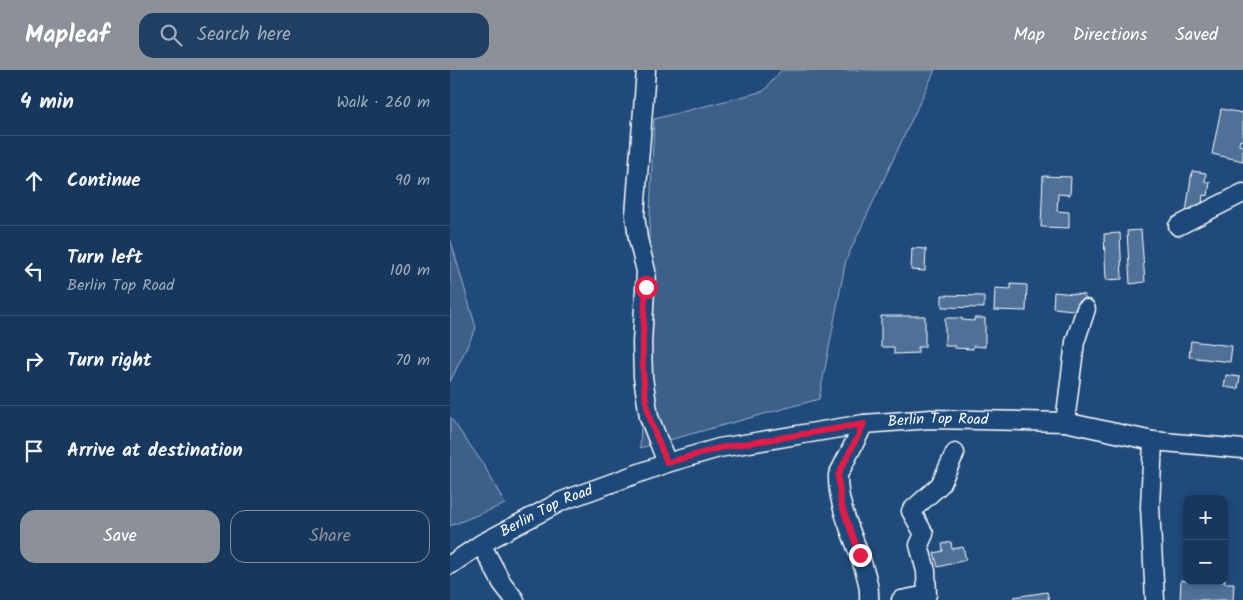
<!DOCTYPE html>
<html lang="en">
<head>
<meta charset="utf-8">
<style>
	:root { --surface:#17385c; --page:#203f62; --text:#f1f3f6; --muted:#9eacbb; --line:#365272; --accent:#8c9099 }
	body { margin:0; font-family:Kalam,sans-serif; background:var(--page); color:var(--text) }
	.controls { position:absolute; right:15px; bottom:15px; display:grid; overflow:hidden; border-radius:10px; box-shadow:0 2px 8px #0003 }
	.controls button { width:45px; height:45px; display:grid; place-items:center; padding:0; border:0; border-bottom:1px solid var(--line); background:var(--surface); color:var(--text); font:25px sans-serif }
	.stop { position:absolute; width:15px; height:15px; margin:-11px; border:4px solid #e11d48; border-radius:50%; background:#fff }
	.stop.end { background:#e11d48; border-color:#fff; box-shadow:0 1px 5px #0008 }
	.list { margin:0; padding:0; list-style:none }
	h2 { display:flex; justify-content:space-between; align-items:center; height:65px; margin:0; padding:0 20px; font-size:21px }
	h2 small { font-size:16px; font-weight:400; color:var(--muted) }
	.list li { display:grid; grid-template-columns:32px 1fr auto; gap:15px; align-items:center; box-sizing:border-box; height:90px; padding:0 20px; border-top:1px solid var(--line) }
	.list b { display:block; font-size:19px; white-space:nowrap }
	.list p { margin:0; font-size:16px; white-space:nowrap; color:var(--muted) }
	.list em { font-size:16px; font-style:normal; color:var(--muted) }
	.actions { display:flex; gap:10px; padding:15px 20px }
	.actions a { flex:1; padding:11px 0; border:1px solid var(--accent); border-radius:15px; text-align:center; font-size:18px; color:var(--accent) }
	.actions .main { background:var(--accent); color:#fff }
	.icon { flex:none; width:28px; height:28px; fill:none; stroke:currentColor; stroke-width:2; stroke-linecap:round; stroke-linejoin:round }
	.map { position:relative; flex:none; width:793px; height:530px; overflow:hidden }
	header { display:flex; align-items:center; gap:30px; box-sizing:border-box; height:70px; padding:0 25px; background:var(--accent); color:#fff }
	header strong { font-size:24px }
	nav { display:flex; gap:28px; margin-inline-start:auto; font-size:18px }
	.search { width:350px; height:45px; background:var(--page); display:flex; align-items:center; gap:12px; box-sizing:border-box; padding:0 18px; border-radius:15px; color:var(--muted); font-size:19px }
	main { display:flex }
	aside { flex:1; background:var(--surface) }
	.map>svg:first-child { display:block }
</style>
</head>
<body>
<header>
<strong>Mapleaf</strong>
<div class="search"><svg class="icon" aria-label="search" viewBox="0 0 24 24"><circle cx="10" cy="10" r="6"/><path d="M15 15l6 6"/></svg>Search here</div>
<nav><a>Map</a><a>Directions</a><a>Saved</a></nav>
</header>
<main>
<aside>
<h2>4 min<small>Walk · 260 m</small></h2>
<ul class="list">
<li><svg class="icon" aria-label="ahead" viewBox="0 0 24 24"><path d="M12 20V5M6 11l6-6 6 6"/></svg><div><b>Continue</b></div><em>90 m</em></li>
<li><svg class="icon" aria-label="left" viewBox="0 0 24 24"><path d="M17 20v-9H6M10 6l-5 5 5 5"/></svg><div><b>Turn left</b><p>Berlin Top Road</p></div><em>100 m</em></li>
<li><svg class="icon" aria-label="right" viewBox="0 0 24 24"><path d="M7 20v-9h11M14 6l5 5-5 5"/></svg><div><b>Turn right</b></div><em>70 m</em></li>
<li><svg class="icon" aria-label="arrive" viewBox="0 0 24 24"><path d="M6 21V4h12l-3 4 3 4H6"/></svg><div><b>Arrive at destination</b></div></li>
</ul>
<div class="actions"><a class="main">Save</a><a>Share</a></div>
</aside>
<div class="map">
<svg width="793" height="530" viewBox="0 0 793 530">
	<rect width="100%" height="100%" fill="#1f4a7a"/>
	<filter id="ink" filterUnits="userSpaceOnUse"><feTurbulence type="fractalNoise" baseFrequency=".02" numOctaves="2"/><feDisplacementMap in="SourceGraphic" scale="10" xChannelSelector="R" yChannelSelector="G"/><feConvolveMatrix kernelMatrix="1 2 1 2 8 2 1 2 1" color-interpolation-filters="sRGB"/></filter>
	<g filter="url(#ink)">
		<!-- green -->
		<path fill="#3c618b" stroke="#9eb0c5" d="M 331,0 L 485,0 L 396,190 L 369,329 L 190,378 L 204,49 L 314,21 Z
			M 0,168 L 26,258 L 0,312 Z
			M 0,347 L 34,395 L 55,434 L 0,456 Z"/>
		<!-- building -->
		<path fill="#507197" stroke="#fff" d="M 771,39 L 793,43 L 793,71 L 790,70 L 789,75 L 793,76 L 793,91 L 762,84 Z
			M 742,101 L 756,103 L 755,112 L 760,112 L 758,126 L 753,125 L 751,144 L 736,142 Z
			M 593,106 L 621,107 L 620,125 L 608,124 L 607,141 L 619,142 L 619,158 L 591,157 Z
			M 691,160 L 695,212 L 680,214 L 677,161 Z
			M 670,163 L 672,209 L 656,210 L 654,164 Z
			M 462,178 L 476,179 L 475,201 L 461,200 Z
			M 561,214 L 577,215 L 576,241 L 544,240 L 545,218 L 561,219 Z
			M 604,222 L 635,225 L 633,241 L 603,238 Z
			M 492,225 L 534,226 L 534,238 L 492,237 Z
			M 431,246 L 475,246 L 475,277 L 468,277 L 468,283 L 444,284 L 444,277 L 431,277 Z
			M 495,248 L 512,248 L 512,250 L 524,251 L 524,248 L 535,248 L 535,277 L 523,276 L 523,279 L 504,278 L 505,276 L 495,276 Z
			M 741,271 L 782,276 L 780,292 L 739,287 Z
			M 776,305 L 790,307 L 788,319 L 774,317 Z
			M 501,472 L 502,479 L 513,477 L 516,490 L 488,497 L 484,483 L 493,481 L 492,474 Z
			M 775,509 L 774,513 L 784,513 L 783,530 L 730,530 L 731,510 L 737,511 L 774,511 Z
			M 597,522 L 599,530 L 564,530 L 564,527 Z"/>
		<g fill="none" stroke-linecap="round" stroke-linejoin="round">
			<!-- minor casing -->
			<g stroke="#fff" stroke-width="21">
				<g id="minor">
					<path d="M 196,0 L 185,145 L 188,169 L 196,201 L 192,273 L 193,307 L 199,347 L 217,393"/>
					<path d="M 728,156 L 793,123"/>
					<path d="M 615,352 L 625,272 L 636,239"/>
					<path d="M 414,354 L 388,405 C 387,436 404,466 413,496 C 417,507 420,518 419,530"/>
					<path d="M 703,371 L 700,437 L 705,530"/>
					<path d="M 31,474 L 52,513 L 65,530"/>
					<path id="s1" d="M 0,495 L 31,474 L 112,431 L 217,393 L 269,378 L 414,354 L 481,349 L 615,352 L 703,371 L 793,379"/>
					<path d="M 451,530 L 477,525 L 476,501 L 469,475 L 474,464 L 461,441 L 490,415 L 505,383"/>
				</g>
			</g>
			<!-- minor -->
			<use href="#minor" stroke="#1f4a7a" stroke-width="18"/>
		</g>
	</g>
	<g fill="none" stroke-linecap="round" stroke-linejoin="round" filter="url(#ink)">
		<!-- route -->
		<path stroke="#e11d48" stroke-width="6" d="M 196,217 C 193,260 189,303 199,345 C 203,361 212,378 217,393 L 269,378 L 414,354 L 388,405 L 391,434 L 410,485"/>
	</g>
	<g text-anchor="middle" dominant-baseline="central" stroke-width="4.5" stroke-linejoin="round" paint-order="stroke">
		<!-- street labels -->
		<g font-size="15" fill="#fff" stroke="#1f4a7a">
			<text stroke="none"><textPath href="#s1" startOffset="516">Berlin Top Road</textPath></text>
			<text stroke="none"><textPath href="#s1" startOffset="111">Berlin Top Road</textPath></text>
		</g>
	</g>
</svg>
<div class="controls">
<button>+</button>
<button>−</button>
</div>
<div class="stop" style="left:196px;top:217px"></div>
<div class="stop end" style="left:410px;top:485px"></div>
</div>
</main>
</body>
</html>
